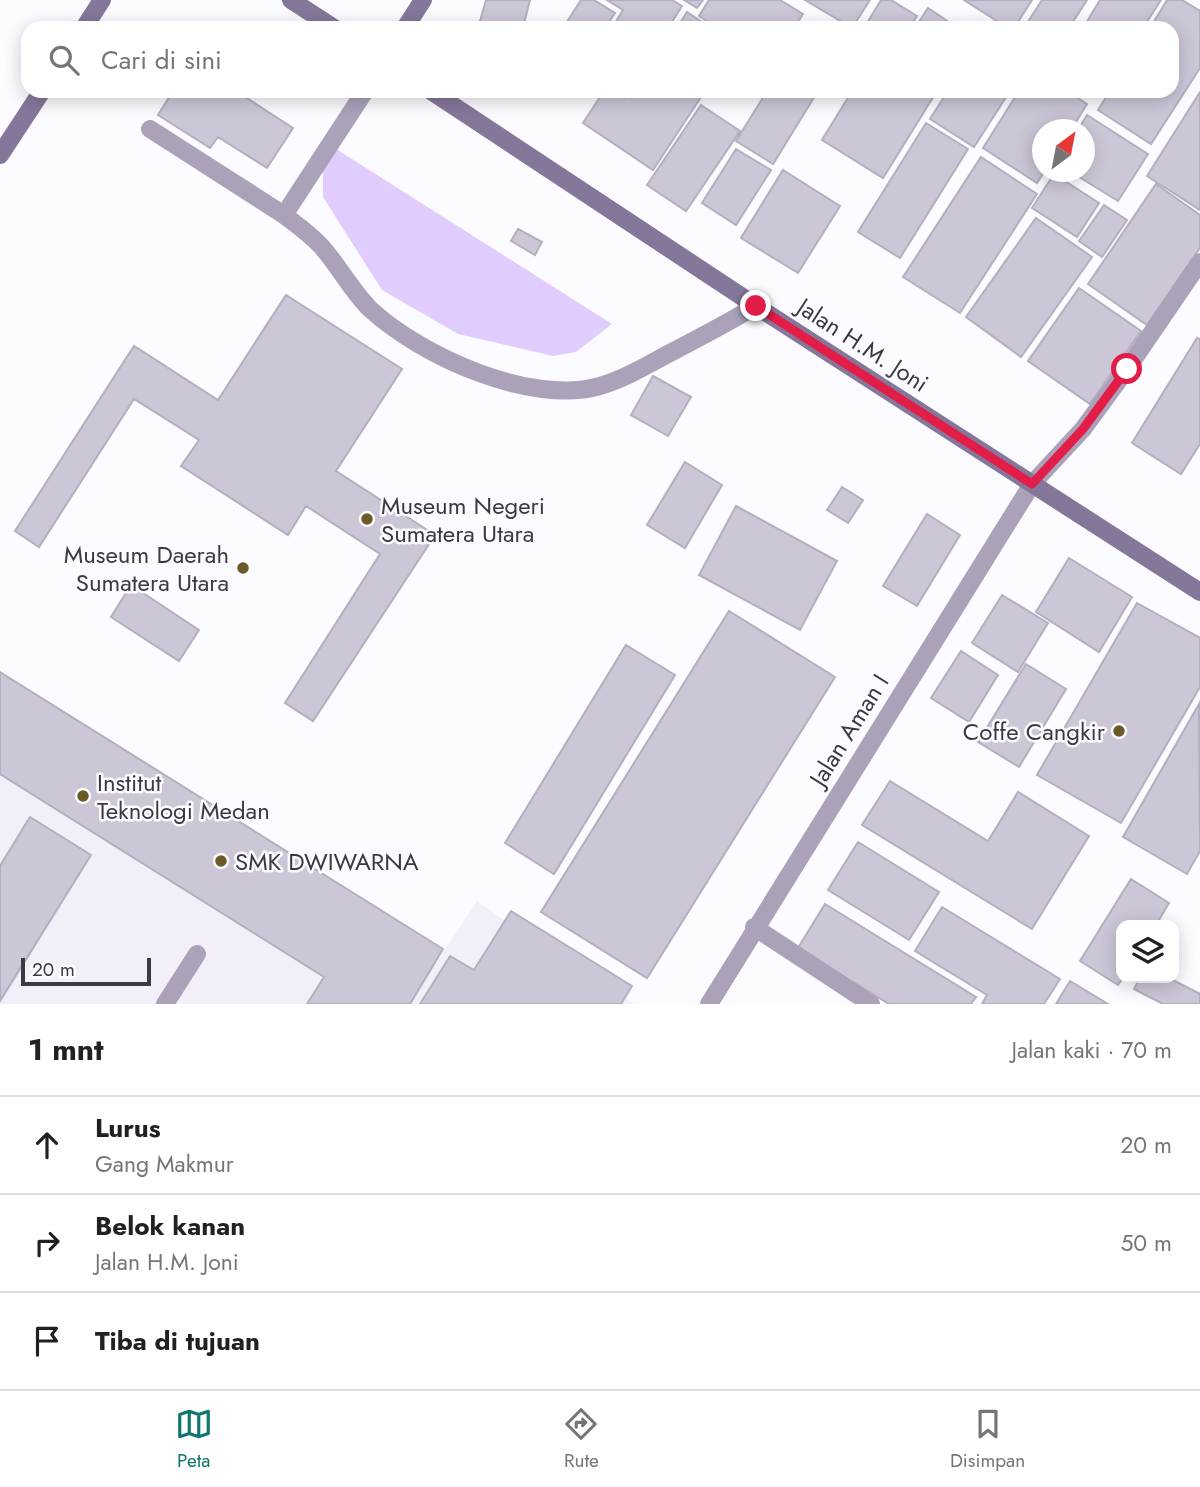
<!DOCTYPE html>
<html lang="id">
<head>
<meta charset="utf-8">
<style>
	:root { --surface:#fff; --page:#f2f2f2; --text:#202124; --muted:#757577; --line:#e0e0e0; --accent:#0f766e }
	body { margin:0; font-family:Jost,sans-serif; background:var(--page); color:var(--text) }
	.controls { position:absolute; right:21px; bottom:21px; display:grid; overflow:hidden; border-radius:14px; box-shadow:0 4px 18px #0003 }
	.controls button { width:63px; height:63px; display:grid; place-items:center; padding:0; border:0; border-bottom:2px solid var(--line); background:var(--surface); color:var(--text); font:35px sans-serif }
	.compass { position:absolute; left:1032px; top:119px; width:63px; height:63px; border-radius:50%; background:var(--surface); box-shadow:0 4px 18px #0003; rotate:32deg }
	.scale { position:absolute; left:21px; bottom:18px; width:130px; box-sizing:border-box; padding-left:7px; border:4px solid #3c3940; border-top:0; font-size:19px; line-height:24px; white-space:nowrap; color:#3c3940; -webkit-text-stroke:5px #fcfbff; paint-order:stroke }
	.stop { position:absolute; width:21px; height:21px; margin:-16px; border:5px solid #e11d48; border-radius:50%; background:#fff }
	.stop.end { background:#e11d48; border-color:#fff; box-shadow:0 2px 7px #0008 }
	.list { margin:0; padding:0; list-style:none }
	h2 { display:flex; justify-content:space-between; align-items:center; height:91px; margin:0; padding:0 28px; font-size:30px }
	h2 small { font-size:23px; font-weight:400; color:var(--muted) }
	.list li { display:grid; grid-template-columns:46px 1fr auto; gap:21px; align-items:center; box-sizing:border-box; height:98px; padding:0 28px; border-top:2px solid var(--line) }
	.list b { display:block; font-size:26px; white-space:nowrap }
	.list p { margin:0; font-size:23px; white-space:nowrap; color:var(--muted) }
	.list em { font-size:23px; font-style:normal; color:var(--muted) }
	.icon { flex:none; width:38px; height:38px; fill:none; stroke:currentColor; stroke-width:2; stroke-linecap:round; stroke-linejoin:round }
	.map { position:relative; flex:none; width:1200px; height:1004px; overflow:hidden }
	.search { position:absolute; background:var(--surface); box-shadow:0 4px 18px #0003; left:21px; right:21px; top:21px; height:77px; display:flex; align-items:center; gap:18px; box-sizing:border-box; padding:0 24px; border-radius:21px; color:var(--muted); font-size:26px }
	.sheet { height:385px; background:var(--surface) }
	nav { display:flex; justify-content:space-around; align-items:center; box-sizing:border-box; height:98px; border-top:2px solid var(--line); background:var(--surface); font-size:19px; color:var(--muted) }
	nav a { display:grid; justify-items:center; gap:4px }
	nav .on { color:var(--accent) }
	.map>svg:first-child { display:block }
</style>
</head>
<body>
<div class="map">
<svg width="1200" height="1004" viewBox="0 0 1200 1004">
	<rect width="100%" height="100%" fill="#fcfbff"/>
	<!-- built -->
	<path fill="#f3eff9" d="M 0,690 L 435,965 L 477,901 L 504,920 L 511,911 L 632,986 L 624,998 L 634,1004 L 0,1004 Z"/>
	<!-- green -->
	<path fill="#e0cdfe" d="M 333,147 L 612,324 L 576,352 L 553,356 L 458,334 L 382,290 L 323,197 L 323,171 Z"/>
	<!-- building -->
	<path fill="#ccc6d7" stroke="#b4aebe" stroke-width="2" d="M 486,0 L 530,0 L 523,28 L 478,28 Z
		M 581,0 L 594,0 L 615,13 L 605,28 L 563,28 Z
		M 607,0 L 672,0 L 682,6 L 668,28 L 612,28 L 623,10 Z
		M 684,0 L 703,0 L 697,8 Z
		M 709,0 L 780,0 L 803,14 L 794,28 L 718,28 L 699,16 Z
		M 805,0 L 870,0 L 852,28 Z
		M 881,0 L 891,0 L 917,16 L 909,28 L 864,28 Z
		M 964,0 L 1032,0 L 1014,28 L 1008,28 Z
		M 1042,0 L 1087,0 L 1069,28 L 1024,28 Z
		M 1100,0 L 1161,0 L 1143,28 L 1083,28 Z
		M 1167,0 L 1182,0 L 1200,11 L 1200,68 L 1151,144 L 1098,110 L 1110,91 L 1172,91 L 1172,28 L 1150,28 Z
		M 928,8 L 958,28 L 915,28 Z
		M 687,12 L 711,28 L 677,28 Z
		M 173,91 L 236,91 L 293,128 L 267,168 L 218,137 L 210,148 L 158,115 Z
		M 604,91 L 621,91 L 632,98 L 637,91 L 705,91 L 653,170 L 583,123 Z
		M 767,91 L 818,91 L 773,164 L 736,141 Z
		M 852,91 L 937,91 L 883,178 L 822,140 Z
		M 948,91 L 1010,91 L 974,147 L 930,119 Z
		M 1019,91 L 1067,91 L 1087,104 L 1071,130 L 1042,130 L 1044,172 L 1037,183 L 983,148 Z
		M 1200,92 L 1200,210 L 1147,176 Z
		M 701,105 L 740,131 L 686,211 L 647,185 Z
		M 1087,115 L 1148,154 L 1118,201 L 1071,172 L 1084,172 L 1084,130 L 1078,130 Z
		M 926,123 L 968,149 L 900,258 L 858,232 Z
		M 736,149 L 771,170 L 736,225 L 702,203 Z
		M 981,157 L 1037,194 L 960,313 L 903,277 Z
		M 783,170 L 840,206 L 798,273 L 741,238 Z
		M 1054,174 L 1099,203 L 1077,237 L 1032,208 Z
		M 1156,184 L 1200,215 L 1200,248 L 1147,325 L 1088,284 Z
		M 1104,205 L 1127,220 L 1102,257 L 1079,241 Z
		M 1036,218 L 1092,257 L 1021,357 L 966,317 Z
		M 518,229 L 542,242 L 535,255 L 511,241 Z
		M 1079,288 L 1141,331 L 1090,404 L 1028,361 Z
		M 286,295 L 402,369 L 336,471 L 435,535 L 313,721 L 285,703 L 380,554 L 306,506 L 288,535 L 181,466 L 199,440 L 134,399 L 39,547 L 15,531 L 134,346 L 218,400 Z
		M 1197,338 L 1200,339 L 1200,444 L 1181,474 L 1132,443 Z
		M 653,376 L 691,397 L 668,436 L 631,415 Z
		M 685,462 L 722,485 L 685,548 L 647,525 Z
		M 842,487 L 863,500 L 848,523 L 827,510 Z
		M 736,506 L 837,561 L 800,630 L 699,575 Z
		M 927,514 L 960,535 L 917,606 L 883,586 Z
		M 1069,558 L 1132,597 L 1099,652 L 1036,612 Z
		M 131,585 L 199,630 L 179,661 L 111,617 Z
		M 1002,595 L 1048,623 L 1018,672 L 972,643 Z
		M 1137,603 L 1200,638 L 1200,687 L 1121,823 L 1037,775 Z
		M 729,611 L 835,677 L 647,978 L 541,912 Z
		M 626,645 L 675,675 L 554,874 L 505,843 Z
		M 961,651 L 998,675 L 969,722 L 931,698 Z
		M 1026,664 L 1066,689 L 1019,767 L 978,742 Z
		M 0,672 L 443,949 L 410,1004 L 307,1004 L 324,977 L 0,774 Z
		M 1199,704 L 1200,851 L 1187,874 L 1123,837 Z
		M 890,781 L 988,841 L 1018,792 L 1089,836 L 1032,929 L 862,825 Z
		M 30,817 L 91,855 L 0,1001 L 0,866 Z
		M 858,842 L 939,892 L 909,940 L 828,890 Z
		M 1131,879 L 1169,903 L 1156,925 L 1121,925 L 1123,978 L 1118,985 L 1080,961 Z
		M 825,904 L 976,997 L 971,1004 L 889,1004 L 798,948 Z
		M 942,907 L 1060,979 L 1044,1004 L 982,1004 L 987,995 L 915,951 Z
		M 511,911 L 632,986 L 621,1004 L 420,1004 L 450,956 L 474,970 Z
		M 1140,978 L 1169,978 L 1200,994 L 1200,1004 L 1163,1004 L 1134,989 Z
		M 1070,981 L 1108,1004 L 1056,1004 Z"/>
	<g fill="none" stroke-linecap="round" stroke-linejoin="round">
		<!-- lane -->
		<path stroke="#aba2ba" stroke-width="18" d="M 365,91 L 284,215 C 297,225 310,234 321,246 C 339,266 351,290 370,309 C 421,356 531,406 600,386 C 624,379 646,366 668,354 C 697,339 727,323 756,306
			M 150,129 L 284,215
			M 165,1004 L 197,954"/>
		<!-- street -->
		<path stroke="#aba2ba" stroke-width="18" d="M 754,927 L 871,1004
			M 709,1004 L 1032,484 L 1083,429 L 1127,369 L 1200,262"/>
		<!-- secondary -->
		<path stroke="#85779a" stroke-width="18" d="M 291,0 L 334,28
			M 84,28 L 102,0
			M 405,28 L 423,0
			M 431,91 L 756,306 L 1200,592
			M 0,155 L 42,91"/>
	</g>
	<g fill="none" stroke-linecap="round" stroke-linejoin="round">
		<!-- route -->
		<path stroke="#e11d48" stroke-width="9" d="M 756,306 L 1032,484 L 1083,429 L 1127,369"/>
	</g>
	<!-- markers -->
	<g fill="#6a5b28" stroke="#fcfbff" stroke-width="2.5">
		<circle cx="367" cy="519" r="7"/>
		<circle cx="243" cy="568" r="7"/>
		<circle cx="1119" cy="731" r="7"/>
		<circle cx="83" cy="796" r="7"/>
		<circle cx="221" cy="861" r="7"/>
	</g>
	<g text-anchor="middle" dominant-baseline="central" stroke-width="5" stroke-linejoin="round" paint-order="stroke">
		<!-- street labels -->
		<g font-size="24" fill="#3c3940" stroke="#fcfbff">
			<text transform="translate(863 345) rotate(33)">Jalan H.M. Joni</text>
			<text transform="translate(849 730) rotate(-58)">Jalan Aman I</text>
		</g>
		<!-- poi labels -->
		<g font-size="24" fill="#3c3940" stroke="#fcfbff" text-anchor="start">
			<text x="381" y="505">Museum Negeri<tspan x="381" dy="28">Sumatera Utara</tspan></text>
			<text x="229" y="554" text-anchor="end">Museum Daerah<tspan x="229" dy="28">Sumatera Utara</tspan></text>
			<text x="1105" y="731" text-anchor="end">Coffe Cangkir</text>
			<text x="97" y="782">Institut<tspan x="97" dy="28">Teknologi Medan</tspan></text>
			<text x="235" y="861">SMK DWIWARNA</text>
		</g>
	</g>
</svg>
<div class="controls">
<button><svg class="icon" aria-label="layers" viewBox="0 0 24 24"><path d="M12 4l9 5-9 5-9-5zM3 14l9 5 9-5"/></svg></button>
</div>
<svg class="compass" viewBox="-18 -18 36 36"><path d="M0-13l5 13h-10z" fill="#e53935"/><path d="M0 13l5-13h-10z" fill="#757577"/></svg>
<div class="scale">20 m</div>
<div class="stop" style="left:1127px;top:369px"></div>
<div class="stop end" style="left:756px;top:306px"></div>
<div class="search"><svg class="icon" aria-label="search" viewBox="0 0 24 24"><circle cx="10" cy="10" r="6"/><path d="M15 15l6 6"/></svg>Cari di sini</div>
</div>
<section class="sheet">
<h2>1 mnt<small>Jalan kaki · 70 m</small></h2>
<ul class="list">
<li><svg class="icon" aria-label="ahead" viewBox="0 0 24 24"><path d="M12 20V5M6 11l6-6 6 6"/></svg><div><b>Lurus</b><p>Gang Makmur</p></div><em>20 m</em></li>
<li><svg class="icon" aria-label="right" viewBox="0 0 24 24"><path d="M7 20v-9h11M14 6l5 5-5 5"/></svg><div><b>Belok kanan</b><p>Jalan H.M. Joni</p></div><em>50 m</em></li>
<li><svg class="icon" aria-label="arrive" viewBox="0 0 24 24"><path d="M6 21V4h12l-3 4 3 4H6"/></svg><div><b>Tiba di tujuan</b></div></li>
</ul>
</section>
<nav>
<a class="on"><svg class="icon" aria-label="map" viewBox="0 0 24 24"><path d="M3 6l6-2 6 2 6-2v14l-6 2-6-2-6 2zM9 4v14M15 6v14"/></svg>Peta</a>
<a><svg class="icon" aria-label="directions" viewBox="0 0 24 24"><path d="M12 3l9 9-9 9-9-9zM9 14v-3h6M13 9l2 2-2 2"/></svg>Rute</a>
<a><svg class="icon" aria-label="saved" viewBox="0 0 24 24"><path d="M7 4h10v16l-5-4-5 4z"/></svg>Disimpan</a>
</nav>
</body>
</html>
